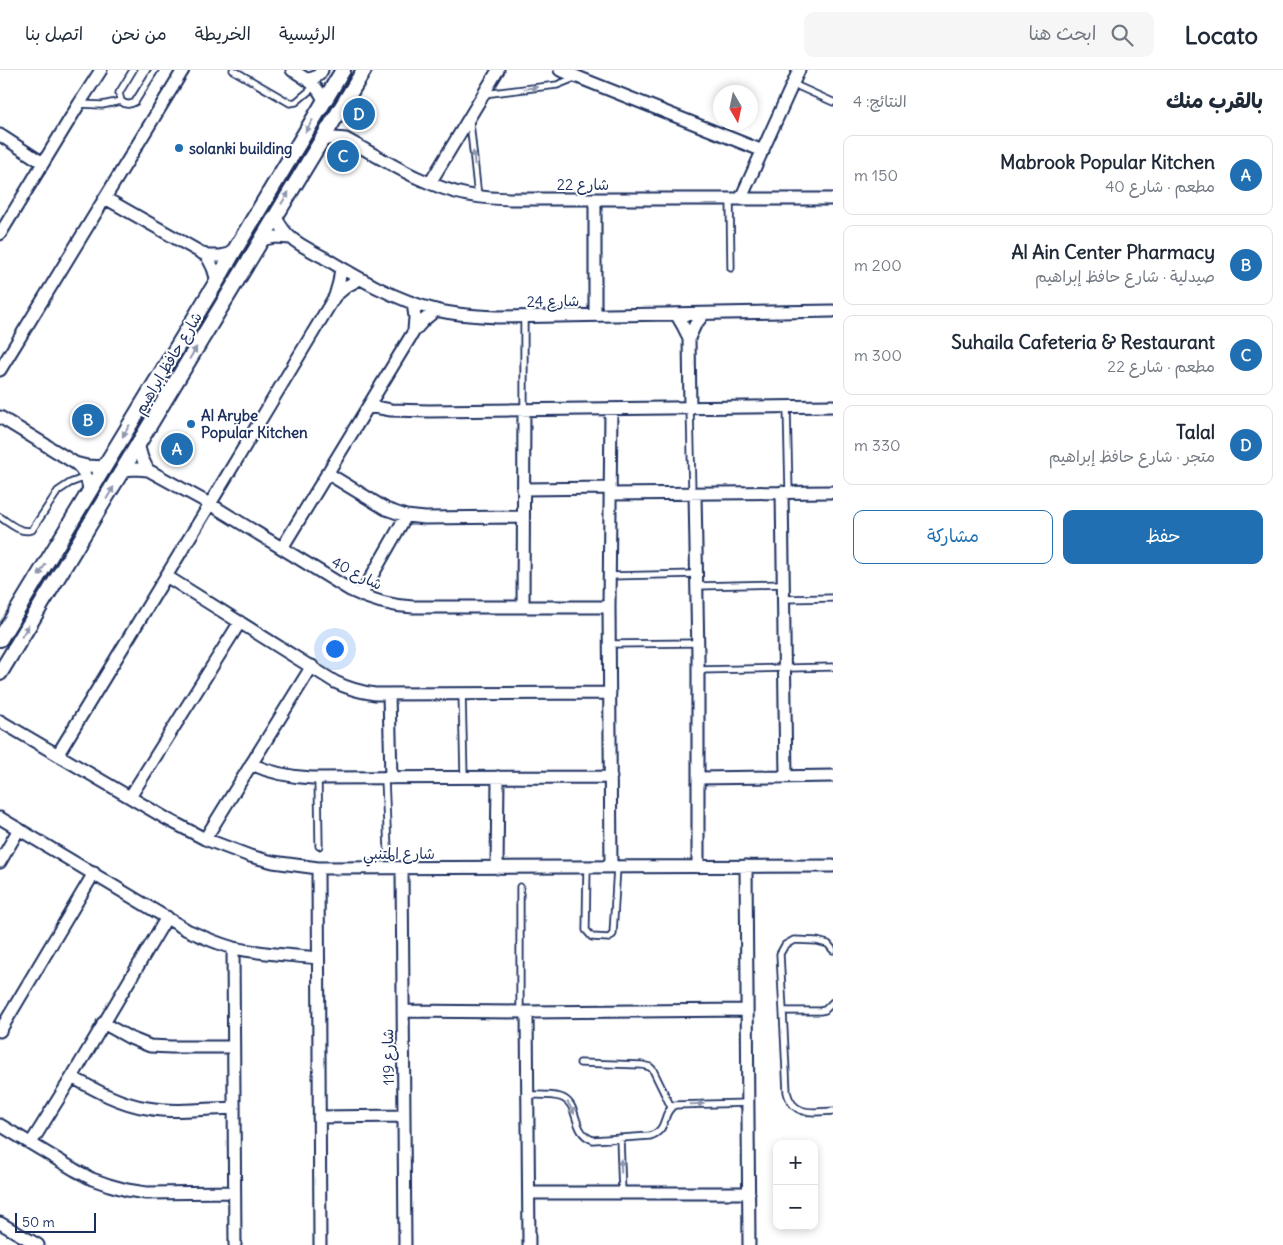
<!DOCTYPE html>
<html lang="ar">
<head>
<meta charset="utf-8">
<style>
	:root { --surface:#fff; --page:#f6f6f7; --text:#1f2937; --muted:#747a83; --line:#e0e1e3; --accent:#1f6fb2 }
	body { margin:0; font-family:Delius,"Playpen Sans Arabic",sans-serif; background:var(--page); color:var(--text); direction:rtl }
	.controls { position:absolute; right:15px; bottom:15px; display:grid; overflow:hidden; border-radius:10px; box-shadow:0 2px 8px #0003 }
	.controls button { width:45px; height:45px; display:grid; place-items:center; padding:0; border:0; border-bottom:1px solid var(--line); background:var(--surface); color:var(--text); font:25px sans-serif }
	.compass { position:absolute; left:713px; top:15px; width:45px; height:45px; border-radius:50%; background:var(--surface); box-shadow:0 2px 8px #0003; rotate:171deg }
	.scale { position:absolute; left:15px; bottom:12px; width:81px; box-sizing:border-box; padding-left:5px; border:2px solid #1b2f5e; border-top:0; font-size:14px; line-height:18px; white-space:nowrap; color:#1b2f5e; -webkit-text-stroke:4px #fff; paint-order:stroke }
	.you { position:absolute; left:334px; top:578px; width:18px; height:18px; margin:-12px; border:4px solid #fff; border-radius:50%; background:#1a73e8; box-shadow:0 0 0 8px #1a73e833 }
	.badge { display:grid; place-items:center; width:32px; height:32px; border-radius:50%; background:var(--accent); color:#fff; font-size:16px; font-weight:700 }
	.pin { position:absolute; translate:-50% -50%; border:2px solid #fff; box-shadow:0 1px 5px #0006 }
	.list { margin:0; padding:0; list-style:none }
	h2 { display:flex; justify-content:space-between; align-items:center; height:65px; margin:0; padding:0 20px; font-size:21px }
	h2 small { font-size:16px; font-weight:400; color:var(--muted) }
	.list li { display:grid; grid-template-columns:32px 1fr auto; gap:15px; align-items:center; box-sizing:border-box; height:80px; margin:0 10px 10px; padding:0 10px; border:1px solid var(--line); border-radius:10px }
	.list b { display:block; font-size:19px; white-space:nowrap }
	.list p { margin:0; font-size:16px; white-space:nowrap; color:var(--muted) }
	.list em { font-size:16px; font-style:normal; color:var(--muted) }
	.actions { display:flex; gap:10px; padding:15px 20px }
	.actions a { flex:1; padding:11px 0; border:1px solid var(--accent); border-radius:10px; text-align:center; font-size:18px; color:var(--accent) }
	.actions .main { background:var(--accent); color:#fff }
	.icon { flex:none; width:28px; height:28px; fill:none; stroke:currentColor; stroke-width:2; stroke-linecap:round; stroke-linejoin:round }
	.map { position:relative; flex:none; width:833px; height:1175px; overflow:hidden; direction:ltr }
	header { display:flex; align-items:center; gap:30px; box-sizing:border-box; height:70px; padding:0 25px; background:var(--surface); border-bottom:1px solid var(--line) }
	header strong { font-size:24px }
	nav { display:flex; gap:28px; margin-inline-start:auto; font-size:18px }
	.search { width:350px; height:45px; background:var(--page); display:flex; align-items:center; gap:12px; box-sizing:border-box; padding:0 18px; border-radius:10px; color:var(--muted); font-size:19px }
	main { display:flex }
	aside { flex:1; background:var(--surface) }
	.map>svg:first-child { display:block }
</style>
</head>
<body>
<header>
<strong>Locato</strong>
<div class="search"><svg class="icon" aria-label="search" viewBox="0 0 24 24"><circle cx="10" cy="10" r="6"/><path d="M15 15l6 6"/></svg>ابحث هنا</div>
<nav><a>الرئيسية</a><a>الخريطة</a><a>من نحن</a><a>اتصل بنا</a></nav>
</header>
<main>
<aside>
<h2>بالقرب منك<small>النتائج: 4</small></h2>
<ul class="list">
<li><span class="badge">A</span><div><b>Mabrook Popular Kitchen</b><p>مطعم · شارع 40</p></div><em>150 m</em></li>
<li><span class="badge">B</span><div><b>Al Ain Center Pharmacy</b><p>صيدلية · شارع حافظ إبراهيم</p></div><em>200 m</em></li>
<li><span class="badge">C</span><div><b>Suhaila Cafeteria &amp; Restaurant</b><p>مطعم · شارع 22</p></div><em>300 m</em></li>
<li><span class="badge">D</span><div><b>Talal</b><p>متجر · شارع حافظ إبراهيم</p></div><em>330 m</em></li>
</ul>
<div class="actions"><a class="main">حفظ</a><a>مشاركة</a></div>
</aside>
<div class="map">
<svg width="833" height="1175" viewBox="0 0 833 1175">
	<rect width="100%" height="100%" fill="#fff"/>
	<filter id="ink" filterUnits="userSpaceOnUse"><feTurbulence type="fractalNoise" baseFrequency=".02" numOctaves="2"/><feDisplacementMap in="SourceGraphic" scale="10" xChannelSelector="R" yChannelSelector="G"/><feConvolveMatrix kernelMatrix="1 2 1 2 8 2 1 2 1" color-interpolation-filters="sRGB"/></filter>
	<g filter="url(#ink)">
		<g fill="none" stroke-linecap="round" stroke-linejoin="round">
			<!-- service casing -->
			<g stroke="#1b2f5e" stroke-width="9">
				<path id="service" d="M 133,0 L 119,23 L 121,31 C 125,35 130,35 135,32 L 155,0
					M 233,0 L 290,33 L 296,32 L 315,16
					M 793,14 L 833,32
					M 484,24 L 557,15 L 577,7
					M 79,34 L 102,35 L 121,31
					M 470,52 L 478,127
					M 730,128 L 731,198
					M 524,247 L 524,340
					M 787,337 L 789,422
					M 690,338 L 692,423
					M 0,447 C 9,453 21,464 32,460 L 58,421 L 70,413 L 86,407
					M 610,506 L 696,504
					M 697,516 L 783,514
					M 783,529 L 833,528
					M 610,574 L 698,573
					M 698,600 L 833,597
					M 462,623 L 464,707
					M 318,708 L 319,776
					M 385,708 L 388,780
					M 587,797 L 586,860 L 592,867 L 609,868 L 613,864 L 617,797
					M 833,880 L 828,874 L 817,871 L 794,870 L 785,875 L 780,884 L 783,941 L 820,941 L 825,940 L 833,932
					M 520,941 L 520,817
					M 783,941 L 787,1022 C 793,1047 813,1042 833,1041
					M 580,993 L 642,995 L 650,997 L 653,1000 L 671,1037
					M 528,1025 C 538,1025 550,1024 560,1027 C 581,1033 570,1062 593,1070 L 650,1066 C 670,1059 660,1044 675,1035 L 748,1033
					M 620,1068 L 622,1123"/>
			</g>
			<!-- minor casing -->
			<g stroke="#1b2f5e" stroke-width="15">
				<path id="minor" d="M 292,0 C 305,8 318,15 324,31
					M 560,0 L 763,81
					M 306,9 C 313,9 319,7 322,0
					M 0,65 L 43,93
					M 321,70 L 334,68 L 346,69 C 385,90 423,116 468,125 C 484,128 501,129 517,129 L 833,129
					M 430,113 L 498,0
					M 105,128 L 207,186 L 220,186 L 233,183
					M 741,128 L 799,0
					M 595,129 L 595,245
					M 275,146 C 279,153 283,161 290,167 C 299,175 312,181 323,187 C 358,208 395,230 436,240 C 456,245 476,246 497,247 L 833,241
					M 0,164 L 79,34 L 101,0
					M 260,170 L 275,167 L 291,168
					M 207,186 L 213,198 L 217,211
					M 335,226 L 347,216 L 360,209
					M 413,233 L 415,247 L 414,261
					M 676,244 L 683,256 L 689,268 L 690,338
					M 689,268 L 695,255 L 704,244
					M 0,300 L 183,0
					M 369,336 L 391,340 L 429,341 L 833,336
					M 0,347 L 75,393 L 87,396 L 105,397
					M 138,374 L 142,388 L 148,400
					M 75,393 C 85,401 89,411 89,424
					M 123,400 L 136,399 L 148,400 L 210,434 L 350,520 C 370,530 390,536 413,537 L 609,537
					M 327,403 L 386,439 L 406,446 L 425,448 L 523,447
					M 523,419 L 610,418
					M 782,422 L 786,707
					M 695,423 L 698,586 L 698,797
					M 610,424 L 833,422
					M 282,478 L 414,261 L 424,250 L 436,240
					M 166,506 L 335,612 C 349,619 361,622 375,624 L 610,623
					M 361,525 L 406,446
					M 523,537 L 524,340
					M 389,624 L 391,708
					M 0,651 L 167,749 L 205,769 L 250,786 L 273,792 L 318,798 L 833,796
					M 58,684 L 210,434 L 335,226 L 339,212 L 341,198
					M 251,694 C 271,703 290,707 312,708 L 611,707
					M 698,708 L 833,706
					M 130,727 L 240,552
					M 0,748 L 187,860 C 203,867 218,874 234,878 C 261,884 291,885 318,888
					M 205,769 L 312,596
					M 0,792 L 19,759
					M 746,796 L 749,1175
					M 611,797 L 609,537 L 611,339
					M 318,798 L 320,1175
					M 402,798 L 405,1175
					M 497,798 L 498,707
					M 233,878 L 235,1175
					M 403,941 L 527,942 L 747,940
					M 527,942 L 529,1175
					M 103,953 L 130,968 L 150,976 L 171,977 L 233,977
					M 0,961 L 94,803
					M 72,1007 C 95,1020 120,1034 147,1038 C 175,1043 205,1039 233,1038
					M 319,1047 L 404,1046
					M 0,1055 L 75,1100 L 92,1109 L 109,1115 L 127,1120 L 146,1123 L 234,1122
					M 31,1073 L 72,1007 L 167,847
					M 529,1123 L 749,1123
					M 0,1153 L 38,1175"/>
			</g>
			<!-- tertiary casing -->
			<g stroke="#1b2f5e" stroke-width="18">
				<path id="tertiary" d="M 0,569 L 217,211 L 233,183 L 343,0
					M 0,603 C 122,402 242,200 364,0"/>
			</g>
			<!-- service -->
			<use href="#service" stroke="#fff" stroke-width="5.5"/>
			<!-- minor -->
			<use href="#minor" stroke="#fff" stroke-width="11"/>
			<!-- tertiary -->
			<use href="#tertiary" stroke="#fff" stroke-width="14"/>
		</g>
		<!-- one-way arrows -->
		<defs><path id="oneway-solid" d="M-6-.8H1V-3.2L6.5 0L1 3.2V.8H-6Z" transform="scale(1.25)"/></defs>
		<g fill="#8d97ae">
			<use href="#oneway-solid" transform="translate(531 18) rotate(-7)"/>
			<use href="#oneway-solid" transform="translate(309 56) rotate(121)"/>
			<use href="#oneway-solid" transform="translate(474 88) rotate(-96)"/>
			<use href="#oneway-solid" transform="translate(285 128) rotate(-58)"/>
			<use href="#oneway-solid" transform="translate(193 283) rotate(-59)"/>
			<use href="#oneway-solid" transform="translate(126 361) rotate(121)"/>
			<use href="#oneway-solid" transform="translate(110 423) rotate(-59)"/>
			<use href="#oneway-solid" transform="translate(42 500) rotate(121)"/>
			<use href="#oneway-solid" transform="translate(25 561) rotate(-59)"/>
			<use href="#oneway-solid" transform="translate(697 1034) rotate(-1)"/>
			<use href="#oneway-solid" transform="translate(571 1038) rotate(61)"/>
			<use href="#oneway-solid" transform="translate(621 1096) rotate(-92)"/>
		</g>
	</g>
	<!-- markers -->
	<g fill="#1f6fb2" stroke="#fff" stroke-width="2">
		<circle cx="179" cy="78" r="5"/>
		<circle cx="191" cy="354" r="5"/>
	</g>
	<g text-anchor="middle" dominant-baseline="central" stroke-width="4" stroke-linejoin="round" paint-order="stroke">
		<!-- poi labels -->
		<g font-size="15" font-weight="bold" fill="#1b2f5e" stroke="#fff" text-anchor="start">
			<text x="189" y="78">solanki building</text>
			<text x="201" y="345">Al Arybe<tspan x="201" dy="17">Popular Kitchen</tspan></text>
		</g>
		<!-- street labels -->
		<g font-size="15" fill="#1b2f5e" stroke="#fff">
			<text x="583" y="114">شارع 22</text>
			<text transform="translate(553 231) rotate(-1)">شارع 24</text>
			<text transform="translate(168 293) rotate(-59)">شارع حافظ إبراهيم</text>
			<text transform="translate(357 503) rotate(27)">شارع 40</text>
			<text x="399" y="783">شارع المتنبي</text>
			<text transform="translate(388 987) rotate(-91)">شارع 119</text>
		</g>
	</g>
</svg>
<div class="controls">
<button>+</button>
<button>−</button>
</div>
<svg class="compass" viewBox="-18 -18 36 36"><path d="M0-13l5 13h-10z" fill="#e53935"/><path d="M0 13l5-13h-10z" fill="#747a83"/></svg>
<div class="scale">50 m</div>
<div class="you"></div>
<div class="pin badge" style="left:177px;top:379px">A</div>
<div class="pin badge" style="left:88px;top:350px">B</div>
<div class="pin badge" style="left:343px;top:86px">C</div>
<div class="pin badge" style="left:359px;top:44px">D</div>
</div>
</main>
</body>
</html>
